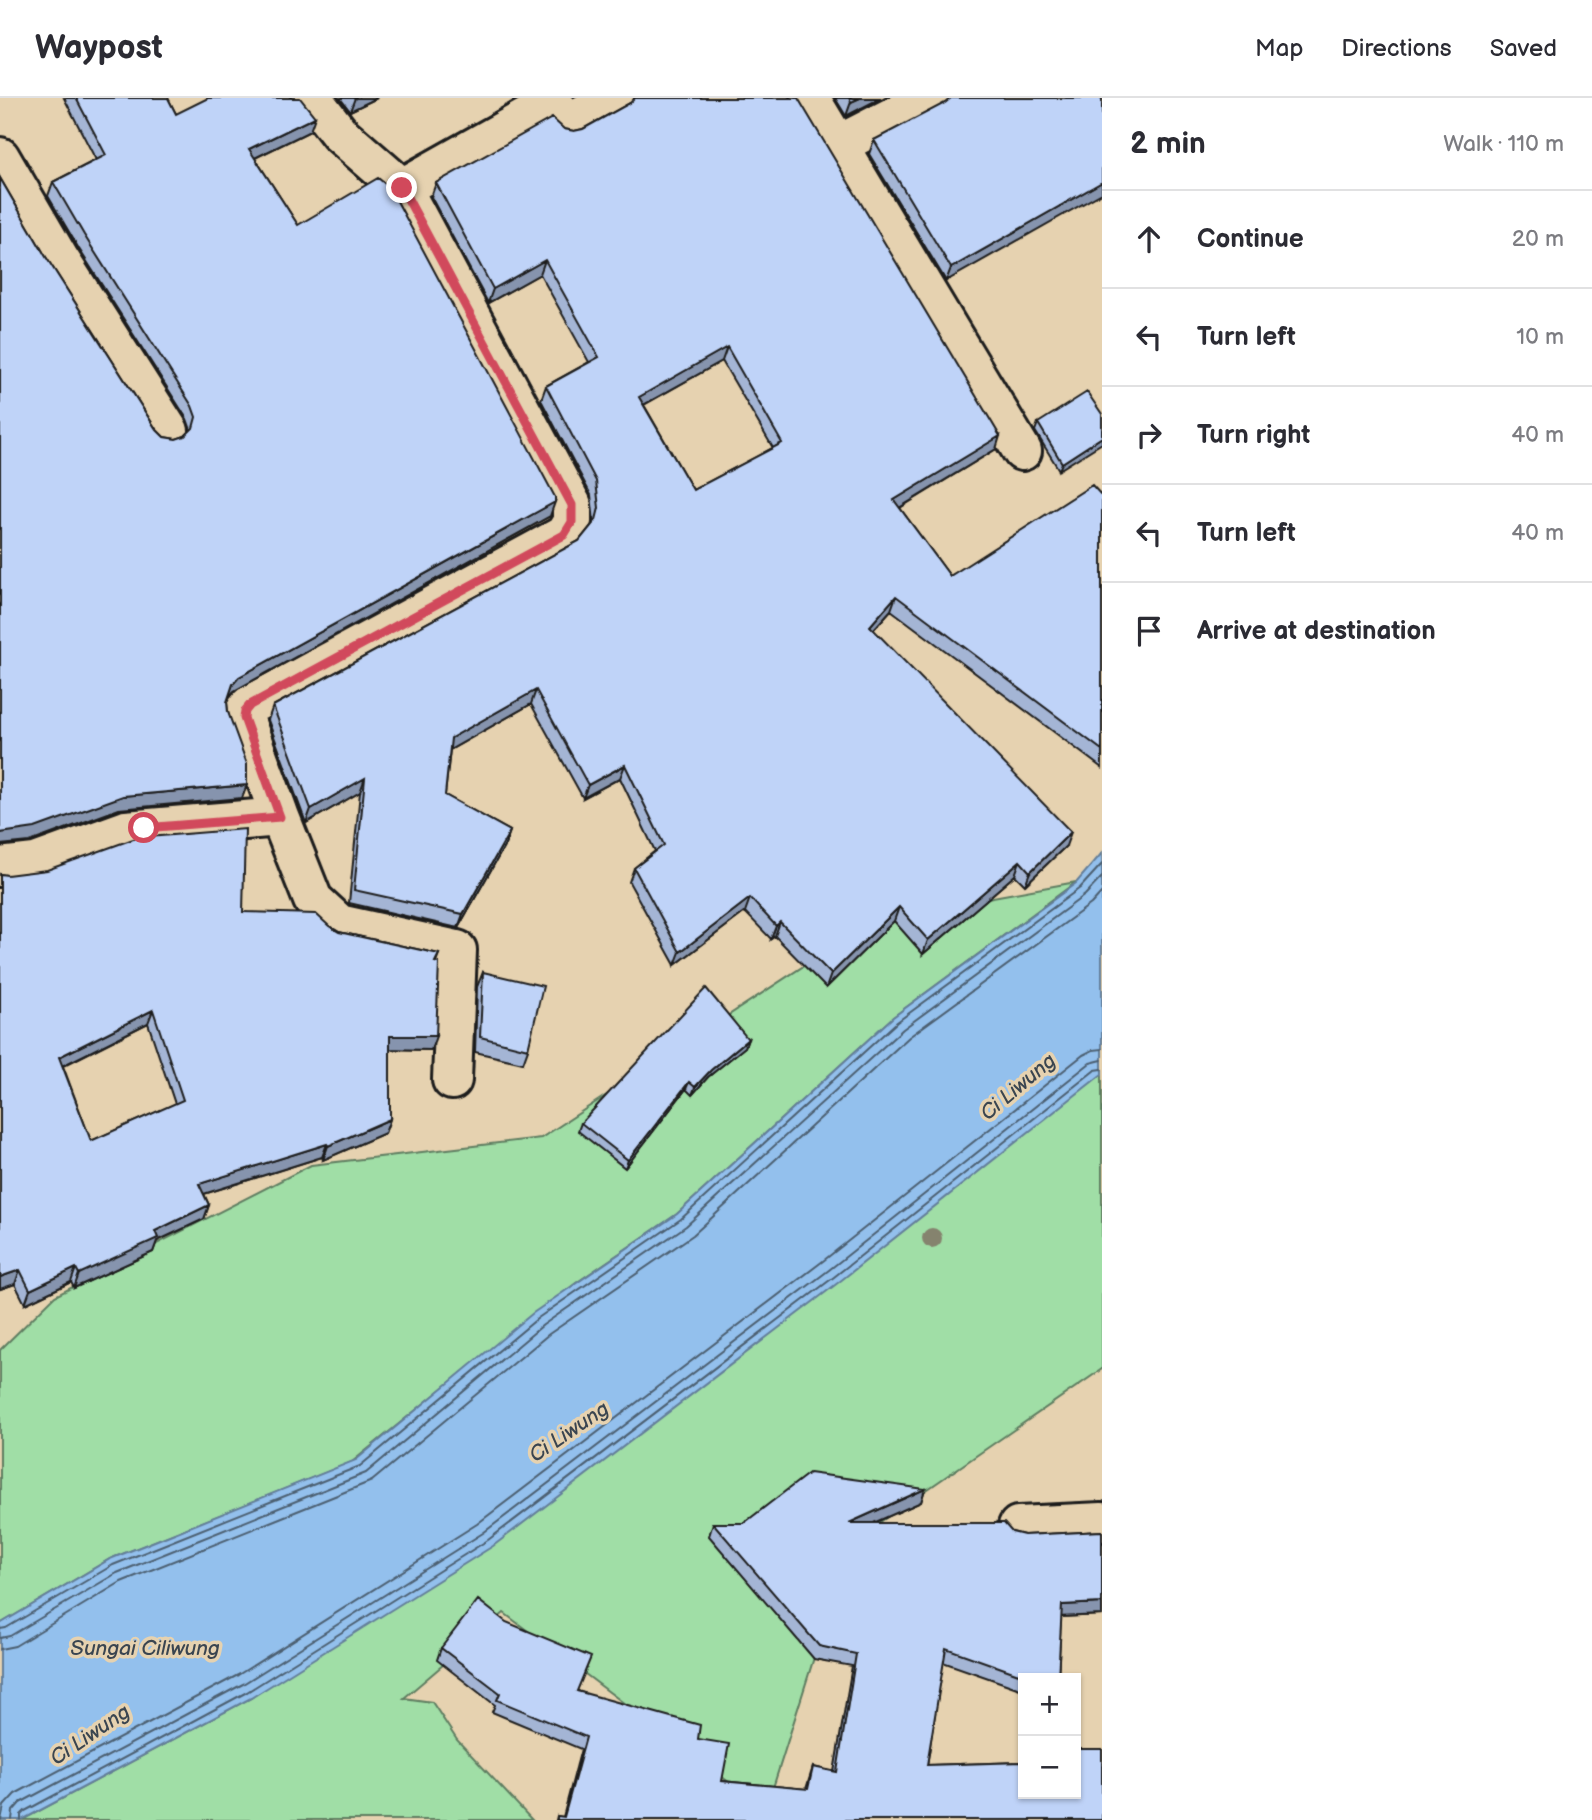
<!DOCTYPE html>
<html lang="en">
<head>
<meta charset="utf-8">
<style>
	:root { --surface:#fff; --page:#f2f2f3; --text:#2b2b33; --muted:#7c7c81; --line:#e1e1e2 }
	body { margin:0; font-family:"Balsamiq Sans",sans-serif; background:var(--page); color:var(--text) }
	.controls { position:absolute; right:21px; bottom:21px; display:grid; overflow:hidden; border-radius:0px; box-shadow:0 2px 5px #0004 }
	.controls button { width:63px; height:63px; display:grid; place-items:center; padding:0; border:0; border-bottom:2px solid var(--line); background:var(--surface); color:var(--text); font:35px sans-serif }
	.stop { position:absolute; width:21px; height:21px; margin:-16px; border:5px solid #d1495b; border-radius:50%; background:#fff }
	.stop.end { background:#d1495b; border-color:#fff; box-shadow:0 2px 7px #0008 }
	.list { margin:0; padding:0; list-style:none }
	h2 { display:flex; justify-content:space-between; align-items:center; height:91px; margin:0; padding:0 28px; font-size:30px }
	h2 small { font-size:23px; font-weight:400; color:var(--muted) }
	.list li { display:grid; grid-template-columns:46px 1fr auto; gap:21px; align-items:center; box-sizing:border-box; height:98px; padding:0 28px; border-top:2px solid var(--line) }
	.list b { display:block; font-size:26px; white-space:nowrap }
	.list em { font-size:23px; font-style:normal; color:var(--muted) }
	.icon { flex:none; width:38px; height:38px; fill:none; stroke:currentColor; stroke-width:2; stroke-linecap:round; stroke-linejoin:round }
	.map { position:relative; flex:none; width:1102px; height:1722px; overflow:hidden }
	header { display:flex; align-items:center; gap:42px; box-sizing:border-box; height:98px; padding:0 35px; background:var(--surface); border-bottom:2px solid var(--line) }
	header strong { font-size:33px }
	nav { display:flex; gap:38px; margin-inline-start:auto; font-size:24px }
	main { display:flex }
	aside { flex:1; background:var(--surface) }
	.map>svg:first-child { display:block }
</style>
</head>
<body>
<header>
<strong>Waypost</strong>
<nav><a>Map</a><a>Directions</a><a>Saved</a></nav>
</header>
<main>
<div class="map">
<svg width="1102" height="1722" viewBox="0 0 1102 1722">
	<rect width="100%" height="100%" fill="#e6d2b0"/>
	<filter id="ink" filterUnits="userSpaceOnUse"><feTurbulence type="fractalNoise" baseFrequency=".0143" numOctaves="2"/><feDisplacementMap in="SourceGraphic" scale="14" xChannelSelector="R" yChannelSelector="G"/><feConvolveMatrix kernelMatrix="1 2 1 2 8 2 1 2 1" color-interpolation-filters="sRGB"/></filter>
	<g filter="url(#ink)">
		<!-- green -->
		<path fill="#a0dea6" stroke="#5e7d61" stroke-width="2" d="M 1076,784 L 893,919 L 677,1116 L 576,1185 L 475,1264 L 352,1364 L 110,1461 L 0,1526 L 0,1252 L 55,1198 L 311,1067 L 541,1040 L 877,820 Z
			M 1102,973 L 1102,1271 L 796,1482 L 817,1550 L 766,1712 L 504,1515 L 404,1600 L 432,1604 L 457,1642 L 532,1722 L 22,1722 L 251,1600 Z"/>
		<!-- water -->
		<path fill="#93c0ed" stroke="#637e99" stroke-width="2" d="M 1102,755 L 1102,976 L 839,1184 L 493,1448 L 251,1600 L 22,1722 L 0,1722 L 0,1526 L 110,1461 L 356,1362 L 533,1215 L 677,1116 L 893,919 L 1076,785 Z"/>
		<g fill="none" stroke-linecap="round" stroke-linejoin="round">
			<!-- shore -->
			<path stroke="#4c5e70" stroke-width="2" d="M 0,1531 L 6,1530 L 113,1467 L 360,1368 L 538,1220 L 681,1121 L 897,924 L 1080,790 L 1102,766
				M 0,1540 L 10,1538 L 117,1475 L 366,1375 L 543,1227 L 686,1128 L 903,931 L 1085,797 L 1102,779
				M 0,1551 L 15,1548 L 121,1484 L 372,1383 L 549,1236 L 693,1137 L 909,939 L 1091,806 L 1102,794
				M 1,1722 L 4,1708 L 15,1696 L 238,1577 L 477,1426 L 823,1163 L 1083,957 L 1093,952 L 1102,951
				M 12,1722 L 13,1713 L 20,1705 L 243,1586 L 483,1435 L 829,1172 L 1090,965 L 1102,962
				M 21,1722 L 21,1717 L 25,1713 L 247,1594 L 488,1442 L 834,1179 L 1095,972 L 1102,971"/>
			<!-- street casing -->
			<g stroke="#1c1c1c" stroke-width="44">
				<path id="street" d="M 810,0 L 1022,353
					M 838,47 L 929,0
					M 0,59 L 60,162 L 169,333
					M 402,90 L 553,5 L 568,25 L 614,0
					M 280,719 L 313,802 L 339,826 L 457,852 L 452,982
					M 0,769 L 35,765 L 126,732 L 280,719 L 244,620 L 245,613 L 250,607 L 564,437 L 572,424 L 572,407 L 402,90 L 339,35 L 312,0
					M 1018,1428 L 1102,1424"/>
			</g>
			<!-- street -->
			<use href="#street" stroke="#e6d2b0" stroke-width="38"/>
		</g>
		<!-- trees -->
		<circle fill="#85836e" cx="932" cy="1140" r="10"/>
		<!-- wall -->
		<path fill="#a4b5d5" stroke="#1c1c1c" stroke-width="2" fill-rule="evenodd" d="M 64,0 L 168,0 L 176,16 L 310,33 L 255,60 L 298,127 L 550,418 L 234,593 L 229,598 L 227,604 L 228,614 L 247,687 L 242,700 L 119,711 L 30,744 L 0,747 L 0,80 L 46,159 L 156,331 L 164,339 L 176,341 L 185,338 L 191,332 L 187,321 L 79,151 L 48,98 L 53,84 L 96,62 Z
			M 340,0 L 377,0 L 350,13 Z
			M 835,0 L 881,0 L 846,18 Z
			M 1102,0 L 946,183 L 869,56 L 874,42 Z
			M 630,5 L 996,351 L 900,410 L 950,478 L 1102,398 L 1102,670 L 891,512 L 873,532 L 1066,748 L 1025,787 L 1015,777 L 923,856 L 894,823 L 826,890 L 775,838 L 771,841 L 745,814 L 675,867 L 629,784 L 634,770 L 655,753 L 620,680 L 583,700 L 531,606 L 450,652 L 445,697 L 510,733 L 505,747 L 458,830 L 349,805 L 360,694 L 306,725 L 268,622 L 273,608 L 579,443 L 594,424 L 591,397 L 541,302 L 546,288 L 589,264 L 540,176 L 488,205 L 431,99 L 436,85 L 564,31 L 574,33 L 583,31 ZM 722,263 L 773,350 L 693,392 L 644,307 Z
			M 1102,316 L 1059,372 L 1035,333 L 1038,325 Z
			M 0,776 L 243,814 L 329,828 L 339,834 L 439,856 L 436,864 L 431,952 L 390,951 L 390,1021 L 385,1035 L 323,1062 L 322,1059 L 204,1096 L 209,1107 L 204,1121 L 157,1143 L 153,1154 L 74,1190 L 71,1184 L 25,1206 L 15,1186 L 0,1191 ZM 148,925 L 175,1006 L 91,1043 L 63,968 Z
			M 483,874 L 528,951 L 523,965 L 475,954 L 477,889 Z
			M 748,941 L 745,949 L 708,979 L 692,997 L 686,991 L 625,1070 L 578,1033 L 581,1025 Z
			M 925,1391 L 921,1404 L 873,1425 L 1012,1434 L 1024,1437 L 1102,1433 L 1102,1517 L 1061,1519 L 1058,1580 L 1023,1580 L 1023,1592 L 943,1564 L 927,1667 L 1021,1664 L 1023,1657 L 1023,1696 L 1102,1722 L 556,1722 L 557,1718 L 563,1719 L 581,1651 L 492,1614 L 495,1607 L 437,1562 L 441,1550 L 578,1593 L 698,1641 L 722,1683 L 806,1691 L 813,1669 L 834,1674 L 852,1568 L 814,1561 L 709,1438 L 713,1425 L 744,1425 Z"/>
		<!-- shaded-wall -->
		<path fill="#8694ae" stroke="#1c1c1c" stroke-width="2" d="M 355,0 L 377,0 L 350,13 Z
			M 860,0 L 881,0 L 846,18 L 851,4 Z
			M 315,19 L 310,33 L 244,65 L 249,51 Z
			M 1102,84 L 1102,95 L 946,183 L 951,170 Z
			M 545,162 L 540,176 L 488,205 L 493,191 Z
			M 727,249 L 722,263 L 634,312 L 639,299 Z
			M 1000,338 L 996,351 L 889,416 L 894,402 Z
			M 1102,339 L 1102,345 L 1059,372 L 1062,365 Z
			M 555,404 L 550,418 L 234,593 L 228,600 L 233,586 L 239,579 Z
			M 896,498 L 891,512 L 865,541 L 870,528 Z
			M 536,592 L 531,606 L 446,654 L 451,640 Z
			M 625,667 L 620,680 L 583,700 L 588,687 Z
			M 365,680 L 360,694 L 306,725 L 311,711 Z
			M 247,687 L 242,700 L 119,711 L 30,744 L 0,747 L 0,735 L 123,698 Z
			M 510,733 L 505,747 L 458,830 L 463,816 Z
			M 1071,734 L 1066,748 L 1025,787 L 1030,774 Z
			M 1020,763 L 1015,777 L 923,856 L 928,842 Z
			M 750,800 L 745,814 L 675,867 L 680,854 Z
			M 899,809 L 894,823 L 826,890 L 831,876 Z
			M 780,824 L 775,838 L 771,841 L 776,828 Z
			M 153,912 L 148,925 L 54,972 L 59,959 Z
			M 390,938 L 436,938 L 431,952 L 385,951 Z
			M 748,941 L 745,949 L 708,979 L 692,997 L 695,989 L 711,972 Z
			M 689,984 L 686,991 L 625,1070 L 628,1062 Z
			M 390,1021 L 385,1035 L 323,1062 L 328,1048 Z
			M 327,1046 L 322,1059 L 194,1099 L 199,1086 Z
			M 209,1107 L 204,1121 L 157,1143 L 153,1154 L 74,1190 L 79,1176 L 155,1133 Z
			M 76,1170 L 71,1184 L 25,1206 L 30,1192 Z
			M 20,1172 L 15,1186 L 0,1191 L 0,1179 Z
			M 925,1391 L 921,1404 L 844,1438 L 849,1425 Z
			M 1102,1505 L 1102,1517 L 1057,1519 L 1062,1507 Z"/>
		<!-- building -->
		<path fill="#bfd3f8" stroke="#1c1c1c" stroke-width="2" fill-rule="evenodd" d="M 76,0 L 168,0 L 176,16 L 208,0 L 300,0 L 315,19 L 249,51 L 298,127 L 378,80 L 390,90 L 555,399 L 555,404 L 239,579 L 233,586 L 227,604 L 228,614 L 247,666 L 247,687 L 123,698 L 35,730 L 0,735 L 0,80 L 46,159 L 156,331 L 164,339 L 176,341 L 185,338 L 193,330 L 196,319 L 192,308 L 84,137 L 53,84 L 106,57 Z
			M 635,0 L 798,0 L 1000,338 L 894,402 L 950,478 L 1092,387 L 1102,398 L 1102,652 L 896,498 L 870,528 L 1071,734 L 1030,774 L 1020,763 L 928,842 L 899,809 L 831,876 L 780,824 L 776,828 L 750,800 L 680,854 L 634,770 L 664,747 L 625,667 L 588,687 L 536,592 L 451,640 L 445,697 L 510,733 L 463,816 L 354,792 L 365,680 L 311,711 L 273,608 L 579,443 L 596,422 L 599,410 L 596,383 L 546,288 L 599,259 L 545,162 L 493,191 L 436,85 L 552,20 L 564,31 L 574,33 L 583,31 L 630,5 ZM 727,249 L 782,345 L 693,392 L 639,299 Z
			M 849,0 L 860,0 L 851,4 Z
			M 951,0 L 1102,0 L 1102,84 L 951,170 L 874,42 L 945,5 Z
			M 1087,294 L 1102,316 L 1102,339 L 1062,365 L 1038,325 Z
			M 245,731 L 243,814 L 316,816 L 329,828 L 339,834 L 439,856 L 435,864 L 439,865 L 436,938 L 390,938 L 390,1021 L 328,1048 L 327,1046 L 199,1086 L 209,1107 L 155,1133 L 158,1140 L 79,1176 L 76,1170 L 30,1192 L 20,1172 L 0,1179 L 0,776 L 7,777 L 47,772 L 136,740 ZM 153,912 L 183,1002 L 91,1043 L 59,959 Z
			M 483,874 L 543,888 L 528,951 L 480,939 Z
			M 706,890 L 748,941 L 711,972 L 695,989 L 689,984 L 628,1062 L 581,1025 Z
			M 809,1375 L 925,1391 L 849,1425 L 1004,1425 L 1012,1434 L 1024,1437 L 1102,1433 L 1102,1505 L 1062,1507 L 1058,1580 L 1030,1580 L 946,1550 L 927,1667 L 1023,1664 L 1023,1696 L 1076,1696 L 1076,1651 L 1102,1651 L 1102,1722 L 557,1722 L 557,1718 L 564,1719 L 586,1639 L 497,1602 L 500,1595 L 441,1550 L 478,1502 L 506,1524 L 591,1559 L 577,1593 L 700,1627 L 698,1641 L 729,1646 L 722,1683 L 808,1691 L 813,1669 L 837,1674 L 856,1556 L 819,1548 L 713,1425 L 744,1425 Z"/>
	</g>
	<g fill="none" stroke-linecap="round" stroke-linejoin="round" filter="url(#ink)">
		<!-- route -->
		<path stroke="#d1495b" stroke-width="9" d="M 144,730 L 280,719 L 244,620 L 245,613 L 250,607 L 564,437 L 572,424 L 572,407 L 402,90"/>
	</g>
	<g text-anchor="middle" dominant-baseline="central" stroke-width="7" stroke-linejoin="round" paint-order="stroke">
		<!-- water labels -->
		<g font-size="21" font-style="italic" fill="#3a4550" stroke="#e6d2b0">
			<text transform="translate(1018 989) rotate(-40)">Ci Liwung</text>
			<text transform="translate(569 1334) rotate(-34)">Ci Liwung</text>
			<text x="145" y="1550">Sungai Ciliwung</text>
			<text transform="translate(90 1637) rotate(-34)">Ci Liwung</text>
		</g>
	</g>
</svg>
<div class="controls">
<button>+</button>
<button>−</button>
</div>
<div class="stop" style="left:144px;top:730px"></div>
<div class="stop end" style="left:402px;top:90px"></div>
</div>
<aside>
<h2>2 min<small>Walk · 110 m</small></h2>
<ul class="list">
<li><svg class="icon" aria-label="ahead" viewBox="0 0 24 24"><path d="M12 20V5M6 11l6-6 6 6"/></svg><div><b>Continue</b></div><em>20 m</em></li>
<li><svg class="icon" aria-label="left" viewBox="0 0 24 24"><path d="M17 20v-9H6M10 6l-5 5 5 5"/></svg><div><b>Turn left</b></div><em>10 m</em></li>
<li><svg class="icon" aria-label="right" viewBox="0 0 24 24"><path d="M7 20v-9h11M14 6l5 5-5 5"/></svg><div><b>Turn right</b></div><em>40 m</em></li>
<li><svg class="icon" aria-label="left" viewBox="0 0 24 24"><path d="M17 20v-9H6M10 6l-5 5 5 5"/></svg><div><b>Turn left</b></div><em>40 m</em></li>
<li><svg class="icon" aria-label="arrive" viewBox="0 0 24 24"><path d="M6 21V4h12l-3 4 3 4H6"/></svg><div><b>Arrive at destination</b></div></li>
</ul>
</aside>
</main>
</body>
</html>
